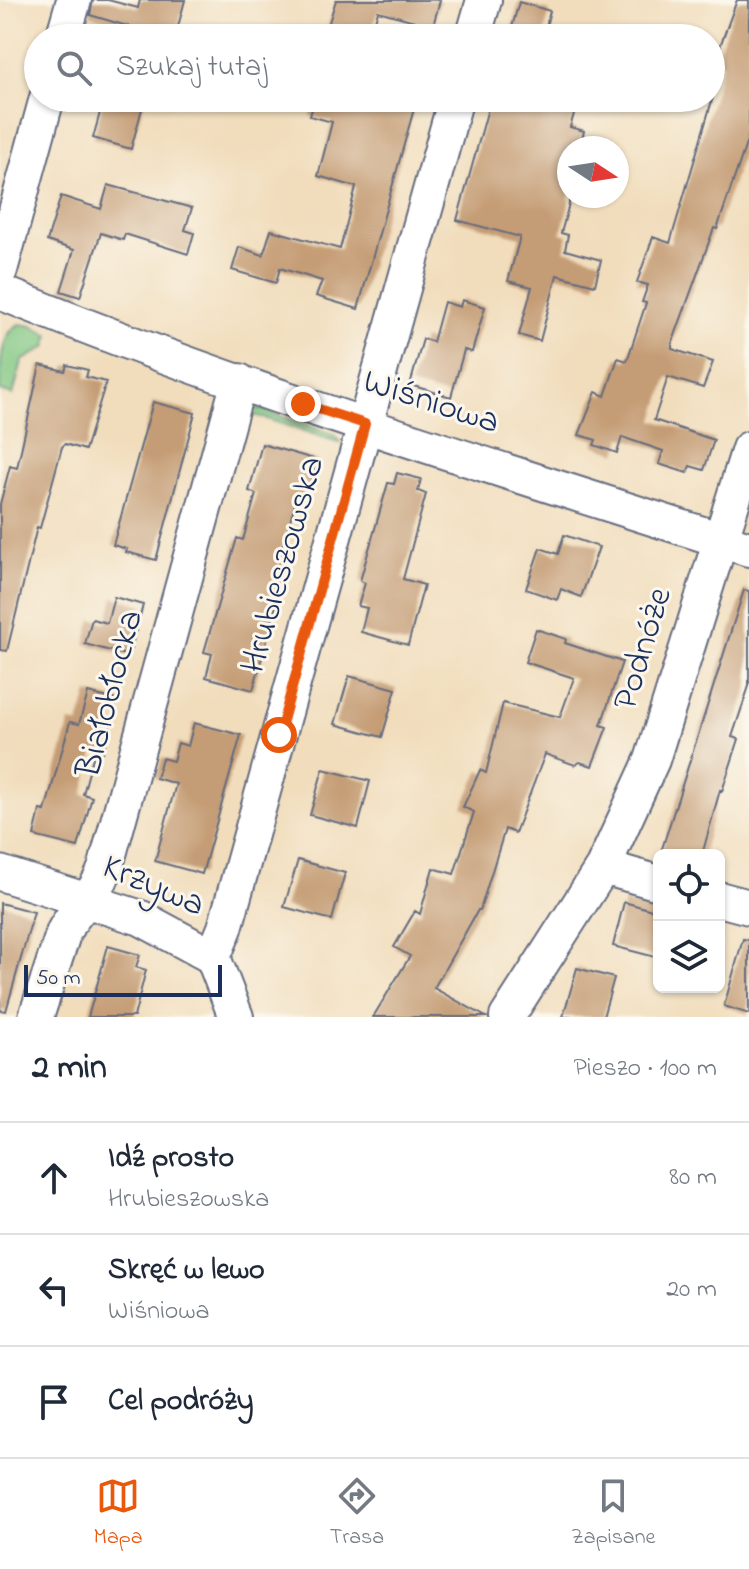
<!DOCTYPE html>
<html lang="pl">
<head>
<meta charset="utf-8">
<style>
	:root { --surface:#fff; --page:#f2f2f3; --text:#1f2937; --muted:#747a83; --line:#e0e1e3; --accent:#ea580c }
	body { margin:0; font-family:"Indie Flower",sans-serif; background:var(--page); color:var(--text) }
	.controls { position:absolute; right:24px; bottom:24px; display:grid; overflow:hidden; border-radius:12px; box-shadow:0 2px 6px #0004 }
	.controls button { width:72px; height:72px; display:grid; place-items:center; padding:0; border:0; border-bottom:2px solid var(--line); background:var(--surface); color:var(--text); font:40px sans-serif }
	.compass { position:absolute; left:557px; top:136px; width:72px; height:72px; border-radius:50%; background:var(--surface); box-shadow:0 2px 6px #0004; rotate:102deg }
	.scale { position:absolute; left:24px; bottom:20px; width:198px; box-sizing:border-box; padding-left:8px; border:4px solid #1b2f5e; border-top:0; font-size:22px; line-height:28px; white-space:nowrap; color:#1b2f5e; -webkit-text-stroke:6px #fbf7ec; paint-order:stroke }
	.stop { position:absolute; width:24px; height:24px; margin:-18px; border:6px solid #ea580c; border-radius:50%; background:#fff }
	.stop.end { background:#ea580c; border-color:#fff; box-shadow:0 2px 8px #0008 }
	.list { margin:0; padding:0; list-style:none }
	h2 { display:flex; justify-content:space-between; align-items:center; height:104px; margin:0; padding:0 32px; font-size:34px }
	h2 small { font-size:26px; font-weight:400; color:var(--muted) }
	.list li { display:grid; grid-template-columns:52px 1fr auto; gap:24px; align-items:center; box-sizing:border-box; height:112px; padding:0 32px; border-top:2px solid var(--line) }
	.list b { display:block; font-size:30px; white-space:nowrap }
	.list p { margin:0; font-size:26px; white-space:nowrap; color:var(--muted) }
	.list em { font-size:26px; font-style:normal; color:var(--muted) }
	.icon { flex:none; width:44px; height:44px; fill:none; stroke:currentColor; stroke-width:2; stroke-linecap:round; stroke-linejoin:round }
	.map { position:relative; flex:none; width:749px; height:1017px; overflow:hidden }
	.search { position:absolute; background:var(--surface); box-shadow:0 2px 6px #0004; left:24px; right:24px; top:24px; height:88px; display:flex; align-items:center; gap:20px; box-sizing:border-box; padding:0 28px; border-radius:44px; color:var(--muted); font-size:30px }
	.sheet { height:440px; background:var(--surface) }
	nav { display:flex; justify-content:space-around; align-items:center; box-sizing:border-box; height:112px; border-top:2px solid var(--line); background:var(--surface); font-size:22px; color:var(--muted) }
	nav a { display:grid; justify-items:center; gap:4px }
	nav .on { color:var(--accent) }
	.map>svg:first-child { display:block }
</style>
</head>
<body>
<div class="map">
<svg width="749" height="1017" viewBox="0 0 749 1017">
	<rect width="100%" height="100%" fill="#fbf7ec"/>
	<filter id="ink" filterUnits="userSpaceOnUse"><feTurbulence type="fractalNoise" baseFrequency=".0125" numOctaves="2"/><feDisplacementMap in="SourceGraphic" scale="16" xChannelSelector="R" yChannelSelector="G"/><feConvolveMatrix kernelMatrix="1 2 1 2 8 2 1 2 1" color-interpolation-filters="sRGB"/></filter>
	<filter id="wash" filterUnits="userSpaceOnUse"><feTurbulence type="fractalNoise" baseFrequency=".006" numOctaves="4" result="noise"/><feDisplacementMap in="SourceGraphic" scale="32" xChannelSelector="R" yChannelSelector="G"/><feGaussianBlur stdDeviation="1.8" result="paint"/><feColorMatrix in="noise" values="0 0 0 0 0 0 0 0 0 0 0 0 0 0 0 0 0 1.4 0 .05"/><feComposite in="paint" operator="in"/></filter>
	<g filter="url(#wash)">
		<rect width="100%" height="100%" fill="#f1ddbc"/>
		<!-- green -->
		<path fill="#80c681" stroke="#4e7a70" stroke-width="2" d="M 20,324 L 32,326 L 50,335 L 46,347 L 22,361 L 13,395 L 0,391 C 0,367 0,333 20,324 Z
			M 245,404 L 335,435 L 341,443 L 242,411 Z"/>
		<g id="blocks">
			<!-- building -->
			<path fill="#c49c74" d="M 93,0 L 108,0 L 138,8 L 140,0 L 185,0 L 175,38 L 145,38 L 147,32 L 90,15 Z
				M 336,0 L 440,0 L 433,26 L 378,11 L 370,38 L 324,38 Z
				M 737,0 L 749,0 L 749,135 L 717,229 L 714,228 L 672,344 L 672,349 L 713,362 L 703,388 L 668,377 L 654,420 L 714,440 L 704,470 L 690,466 L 687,473 L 659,464 L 663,451 L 622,437 L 617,453 L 594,445 L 596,440 L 579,435 L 596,392 L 605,396 L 618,358 L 627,361 L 646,303 L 642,302 L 648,285 L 637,282 L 653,237 L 670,243 L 723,63 L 715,60 Z
				M 519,2 L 550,11 L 543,38 L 509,38 Z
				M 104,98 L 145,98 L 131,149 L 93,138 Z
				M 315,98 L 417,98 L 358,309 L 316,296 L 322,281 L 280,268 L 276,283 L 232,270 L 239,247 L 263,255 L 271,230 L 340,249 L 356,187 L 318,176 L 332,122 L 310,116 Z
				M 491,98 L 579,98 L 570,127 L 584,131 L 580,148 L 569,148 L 569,204 L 561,233 L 568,235 L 565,250 L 601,260 L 595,285 L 557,275 L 540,341 L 519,335 L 532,287 L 508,281 L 520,237 L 457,220 Z
				M 108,185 L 192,208 L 185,230 L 194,233 L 188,254 L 125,234 L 123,240 L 101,233 L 80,297 L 61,291 L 74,250 L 47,241 L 61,196 L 101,209 Z
				M 462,300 L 485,307 L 472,352 L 464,350 L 451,397 L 410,385 L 423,339 L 433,342 L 444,302 L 460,307 Z
				M 40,365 L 65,371 L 67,365 L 88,370 L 86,377 L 106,382 L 85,450 L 65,444 L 62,447 L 40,528 L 37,527 L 7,651 L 0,650 L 0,504 L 10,466 L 17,468 Z
				M 153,402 L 195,413 L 156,560 L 126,552 L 127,549 L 113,545 Z
				M 262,444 L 317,460 L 304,506 L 295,504 L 281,550 L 291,552 L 253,690 L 206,677 L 212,654 L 204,652 L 237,538 L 243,540 L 256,494 L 249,491 Z
				M 397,473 L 421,479 L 418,491 L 426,494 L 403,579 L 424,585 L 408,645 L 361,632 L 367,608 L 358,606 L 365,583 L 360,581 L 388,483 L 394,484 Z
				M 564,535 L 599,547 L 581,597 L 561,589 L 557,600 L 526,589 L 540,548 L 558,554 Z
				M 744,590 L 749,591 L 749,686 L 732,737 L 739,739 L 722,791 L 720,790 L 702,855 L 660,855 Z
				M 114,597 L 143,605 L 129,656 L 85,644 L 92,619 L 107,623 Z
				M 536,629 L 566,639 L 565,643 L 622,662 L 601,725 L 607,727 L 592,766 L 580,762 L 575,765 L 545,754 L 515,833 L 505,829 L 480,910 L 478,910 L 434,988 L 486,1017 L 373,1017 L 410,956 L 394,947 L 415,911 L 420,914 L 433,868 L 454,874 L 474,812 L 463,807 L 480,770 L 486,773 L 503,703 L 560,717 L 574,678 L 525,662 Z
				M 349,676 L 396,689 L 382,737 L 335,724 Z
				M 88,693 L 117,700 L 103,752 L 95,750 L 83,794 L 92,797 L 78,847 L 34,836 L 40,810 L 45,811 L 70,722 L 79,724 Z
				M 194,723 L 241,735 L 202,874 L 155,861 L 176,784 L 156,778 L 162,758 L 173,761 L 178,743 L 188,746 Z
				M 323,769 L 370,781 L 358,828 L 310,815 Z
				M 298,860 L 345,873 L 332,920 L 284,907 Z
				M 624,902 L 659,912 L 659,958 L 613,946 Z
				M 0,903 L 34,912 L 6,1011 L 0,1010 Z
				M 743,939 L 749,940 L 749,1014 L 724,1006 Z
				M 108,946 L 140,955 L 136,967 L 146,970 L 134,1017 L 88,1017 Z
				M 577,968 L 614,978 L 603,1017 L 563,1017 Z"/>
		</g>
	</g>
	<g filter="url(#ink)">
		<use href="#blocks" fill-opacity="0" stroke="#666c7f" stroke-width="2"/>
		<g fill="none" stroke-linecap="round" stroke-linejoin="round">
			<!-- minor casing -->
			<g stroke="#666c7f" stroke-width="38">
				<path id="minor" d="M 63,38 L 74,0
					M 473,38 L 484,0
					M 0,270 L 47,98
					M 0,292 C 244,392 498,468 749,549
					M 603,867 L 659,883
					M 0,873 L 141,918 L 213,957 L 236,1017
					M 719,899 L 749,907
					M 213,957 L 225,928 L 456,98
					M 36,1017 L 64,931 C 77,906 95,897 105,869 L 239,381
					M 507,1017 L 603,867 L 652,760 L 749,449"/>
			</g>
			<!-- minor -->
			<use href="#minor" stroke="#fff" stroke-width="34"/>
		</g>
	</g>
	<g fill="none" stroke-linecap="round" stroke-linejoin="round" filter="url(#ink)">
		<!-- route -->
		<path stroke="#ea580c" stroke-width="10" d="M 279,735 L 365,424 L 303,404"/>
	</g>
	<g text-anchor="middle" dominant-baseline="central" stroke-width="6" stroke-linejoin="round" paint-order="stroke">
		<!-- street labels -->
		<g font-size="36" fill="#1b2f5e" stroke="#fbf7ec">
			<text transform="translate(431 403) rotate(18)">Wiśniowa</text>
			<text transform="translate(284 565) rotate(-74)">Hrubieszowska</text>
			<text transform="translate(644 649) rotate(-73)">Podnóże</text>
			<text transform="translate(111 694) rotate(-75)">Białobłocka</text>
			<text transform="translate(153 887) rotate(23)">Krzywa</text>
		</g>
	</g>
</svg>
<div class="controls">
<button><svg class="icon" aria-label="locate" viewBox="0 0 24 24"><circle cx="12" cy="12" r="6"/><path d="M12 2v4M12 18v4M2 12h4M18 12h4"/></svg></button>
<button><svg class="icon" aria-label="layers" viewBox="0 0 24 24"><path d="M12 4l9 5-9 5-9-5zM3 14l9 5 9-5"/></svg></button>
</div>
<svg class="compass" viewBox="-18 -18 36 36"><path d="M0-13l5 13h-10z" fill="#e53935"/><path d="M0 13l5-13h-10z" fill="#747a83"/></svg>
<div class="scale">50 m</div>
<div class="stop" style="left:279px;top:735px"></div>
<div class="stop end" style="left:303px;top:404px"></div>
<div class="search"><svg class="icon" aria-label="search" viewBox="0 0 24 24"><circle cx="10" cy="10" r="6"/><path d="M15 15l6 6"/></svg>Szukaj tutaj</div>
</div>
<section class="sheet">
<h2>2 min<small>Pieszo · 100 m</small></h2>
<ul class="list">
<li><svg class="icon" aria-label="ahead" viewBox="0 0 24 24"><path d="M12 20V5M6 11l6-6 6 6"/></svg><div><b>Idź prosto</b><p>Hrubieszowska</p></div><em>80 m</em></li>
<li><svg class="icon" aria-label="left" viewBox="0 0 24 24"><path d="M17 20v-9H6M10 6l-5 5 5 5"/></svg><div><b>Skręć w lewo</b><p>Wiśniowa</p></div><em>20 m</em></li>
<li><svg class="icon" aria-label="arrive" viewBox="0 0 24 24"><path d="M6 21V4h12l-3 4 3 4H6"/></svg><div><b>Cel podróży</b></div></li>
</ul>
</section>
<nav>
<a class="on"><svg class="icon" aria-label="map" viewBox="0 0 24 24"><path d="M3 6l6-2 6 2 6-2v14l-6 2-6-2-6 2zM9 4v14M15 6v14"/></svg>Mapa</a>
<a><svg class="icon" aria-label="directions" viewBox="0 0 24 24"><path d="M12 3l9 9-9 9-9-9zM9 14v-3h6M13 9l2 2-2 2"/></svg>Trasa</a>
<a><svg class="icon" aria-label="saved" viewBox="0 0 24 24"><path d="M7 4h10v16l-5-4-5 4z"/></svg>Zapisane</a>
</nav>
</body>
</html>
